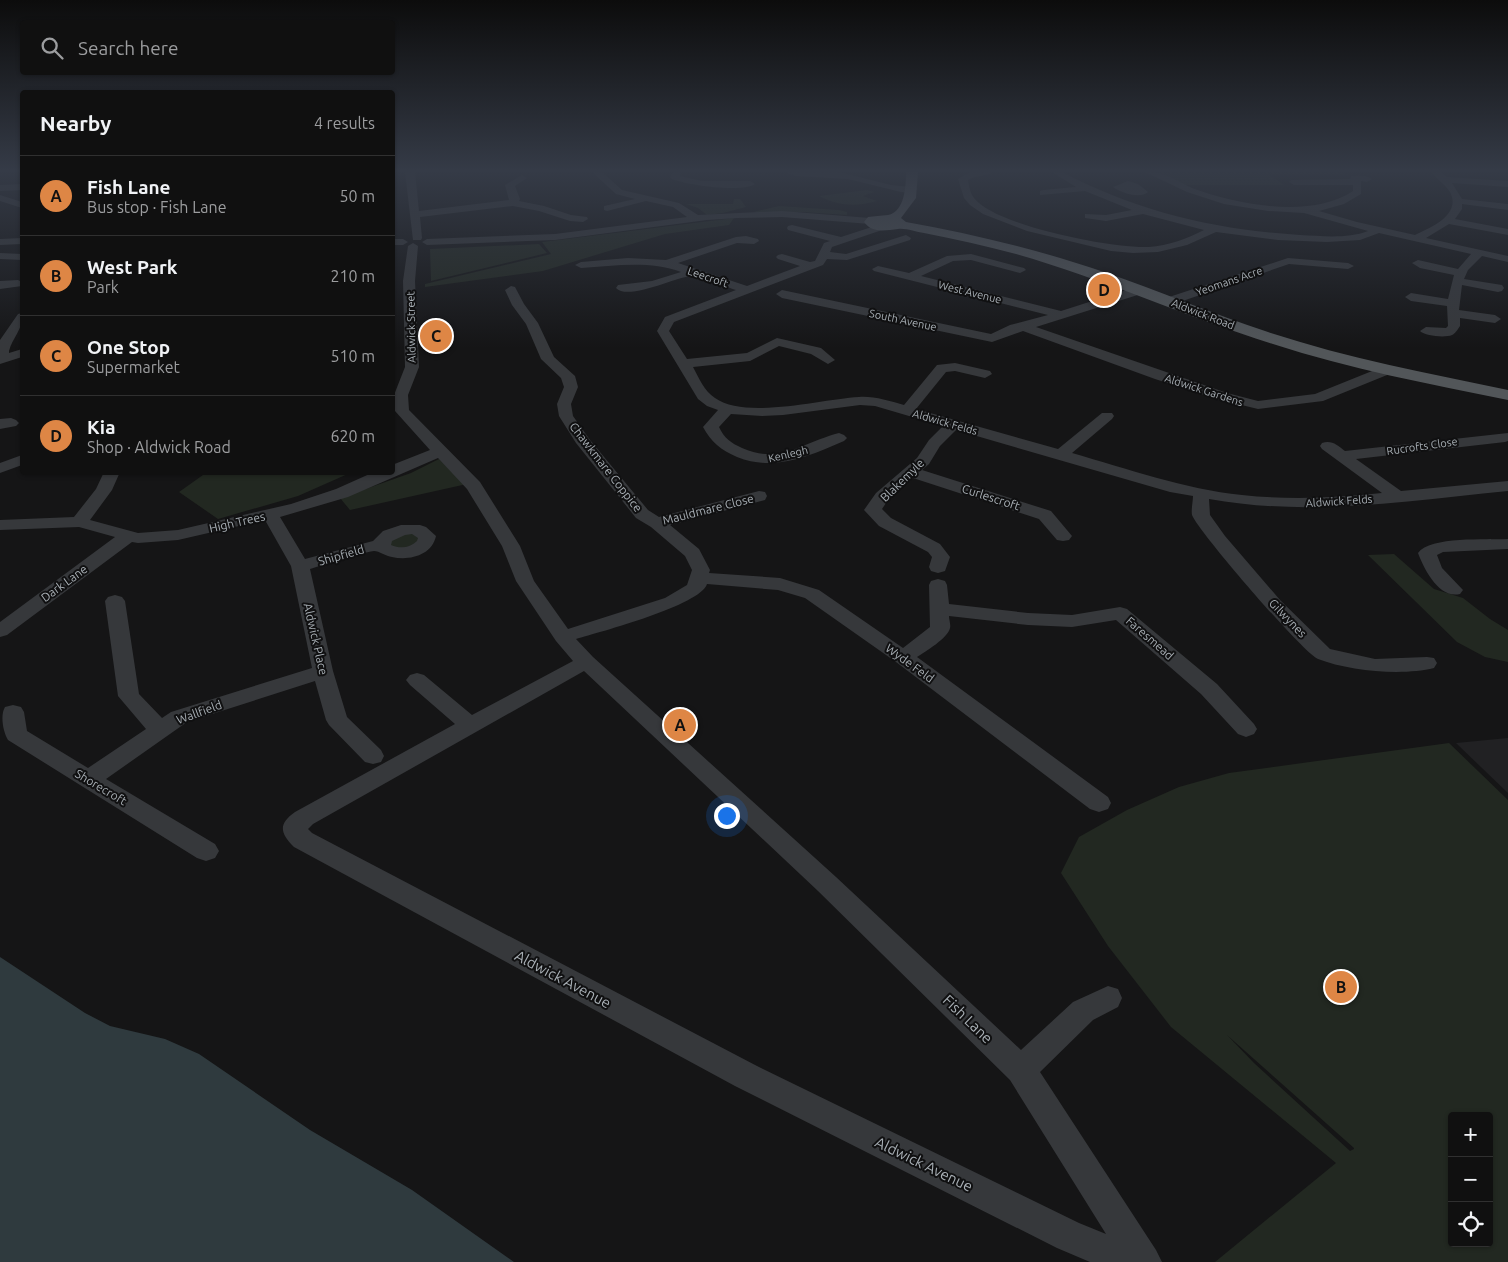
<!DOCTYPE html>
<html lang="en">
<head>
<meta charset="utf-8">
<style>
	:root { --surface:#101010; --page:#191919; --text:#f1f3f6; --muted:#9c9d9f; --line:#303030; --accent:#de8645 }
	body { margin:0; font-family:Ubuntu,sans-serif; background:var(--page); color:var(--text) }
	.controls { position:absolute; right:15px; bottom:15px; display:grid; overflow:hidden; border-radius:5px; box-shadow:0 1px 4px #0004 }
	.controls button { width:45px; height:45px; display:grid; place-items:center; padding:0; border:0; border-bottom:1px solid var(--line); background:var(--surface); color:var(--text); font:25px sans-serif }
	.you { position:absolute; left:726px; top:815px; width:18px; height:18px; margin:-12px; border:4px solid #fff; border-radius:50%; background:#1a73e8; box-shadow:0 0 0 8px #1a73e833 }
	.badge { display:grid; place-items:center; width:32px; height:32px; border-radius:50%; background:var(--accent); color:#111; font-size:16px; font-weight:700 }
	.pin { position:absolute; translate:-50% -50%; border:2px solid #fff; box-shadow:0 1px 5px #0006 }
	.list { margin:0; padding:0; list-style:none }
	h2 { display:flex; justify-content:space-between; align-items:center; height:65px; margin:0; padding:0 20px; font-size:21px }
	h2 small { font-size:16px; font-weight:400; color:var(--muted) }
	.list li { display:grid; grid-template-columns:32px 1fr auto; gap:15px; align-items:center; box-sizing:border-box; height:80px; padding:0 20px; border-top:1px solid var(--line) }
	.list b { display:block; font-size:19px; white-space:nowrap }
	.list p { margin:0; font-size:16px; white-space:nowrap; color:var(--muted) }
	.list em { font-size:16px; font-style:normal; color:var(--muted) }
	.icon { flex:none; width:28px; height:28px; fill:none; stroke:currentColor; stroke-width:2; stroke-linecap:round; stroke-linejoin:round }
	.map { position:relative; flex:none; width:1508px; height:1262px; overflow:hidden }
	.search { position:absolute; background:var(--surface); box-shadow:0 1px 4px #0004; left:20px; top:20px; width:375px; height:55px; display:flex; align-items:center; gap:12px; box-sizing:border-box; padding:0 18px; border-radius:5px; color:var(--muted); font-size:19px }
	.panel { position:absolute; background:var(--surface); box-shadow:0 1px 4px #0004; left:20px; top:90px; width:375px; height:385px; border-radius:5px }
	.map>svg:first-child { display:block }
</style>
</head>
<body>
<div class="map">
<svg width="1508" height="1262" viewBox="0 0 1508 1262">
	<rect width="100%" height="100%" fill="#151516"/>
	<!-- built -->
	<path fill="#212123" d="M 1508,738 L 1508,793 L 1456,743 Z"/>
	<!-- green -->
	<path fill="#222821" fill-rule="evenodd" d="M 1156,172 L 1342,172 L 1343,174 L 1268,174 L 1284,185 L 1185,185 Z
		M 867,190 L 874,192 L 863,196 L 877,201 C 857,207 837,206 819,196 Z
		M 734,199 L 740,199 L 746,207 L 723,213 L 707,215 L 698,208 L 686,204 L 733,204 Z
		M 779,206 L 839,210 L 847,212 L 847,215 L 803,212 L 753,212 Z
		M 734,218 L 729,225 L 665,234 L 543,271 L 425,287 L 425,284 L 551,254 L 542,242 Z
		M 539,244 L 547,253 L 431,281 L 430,249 Z
		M 439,459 L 467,484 L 350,510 L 340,498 L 411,473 Z
		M 202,473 L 350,473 L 298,496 L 218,519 L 179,492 L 203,475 Z
		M 419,532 L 421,544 L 392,550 L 387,539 L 390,536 Z
		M 1394,554 L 1434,589 L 1463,598 L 1490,619 L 1508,630 L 1508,662 L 1485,657 L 1457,642 L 1368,555 Z
		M 1449,743 L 1508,800 L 1508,1262 L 1215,1262 L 1336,1163 L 1171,1027 L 1108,946 L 1061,873 L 1079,837 L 1127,810 L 1179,787 L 1229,773 ZM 1227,1035 L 1354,1148 L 1354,1149 L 1350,1151 L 1254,1063 ZM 1452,1116 L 1489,1116 L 1489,1243 L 1452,1243 Z"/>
	<!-- water -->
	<path fill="#2f3a3e" d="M 0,957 L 85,1013 L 110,1026 L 165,1039 L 199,1054 L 310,1130 L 412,1190 L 514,1262 L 0,1262 Z"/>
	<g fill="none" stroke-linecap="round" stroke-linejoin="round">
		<!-- minor -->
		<path fill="#36383b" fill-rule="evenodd" d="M 405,172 L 415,172 L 419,211 L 509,200 L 505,185 L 522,175 L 527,178 L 515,186 L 520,199 L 519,201 L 544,206 L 571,215 L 587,217 L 588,219 L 583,222 L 570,221 L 539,211 L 513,206 L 420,217 L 422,238 L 421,240 L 413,240 Z
			M 592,172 L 602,172 L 622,190 L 679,203 L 698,215 L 782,211 L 870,218 L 875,221 L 870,224 L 782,217 L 737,218 L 707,220 L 555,240 L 427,245 L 422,242 L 427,239 L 555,234 L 687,217 L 673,207 L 646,201 L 607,211 L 604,210 L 604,206 L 635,199 L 616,194 Z
			M 673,172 L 681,172 L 680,176 L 702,181 L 750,181 L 755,184 C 743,193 686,185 672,179 L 670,177 Z
			M 784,172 L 839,172 L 891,185 L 911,187 L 916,190 L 911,193 L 901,192 L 848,179 L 796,176 Z
			M 970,172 L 993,172 C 986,177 975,175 968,180 C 969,186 970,193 974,198 C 995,226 1115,249 1149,247 C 1168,246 1188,238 1204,230 L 1143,214 L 1106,221 L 1085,218 L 1085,214 L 1106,215 L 1132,210 L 1085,191 L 1040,195 L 1040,191 L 1043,190 L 1076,187 L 1052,172 L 1062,172 C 1136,211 1215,230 1300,235 C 1322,236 1347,239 1368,231 L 1304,213 L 1268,211 L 1224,204 L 1187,192 L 1145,172 C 1162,170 1177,181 1192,188 C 1237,205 1312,219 1353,191 L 1353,185 L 1294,185 L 1289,182 L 1291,180 L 1350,179 L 1351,176 C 1357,175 1367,175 1372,179 L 1367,182 L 1361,181 L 1361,194 L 1344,204 L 1319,211 L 1357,222 L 1415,235 C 1430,228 1462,215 1450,192 C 1445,184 1436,179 1432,172 L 1441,172 L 1447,177 L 1508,181 L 1508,187 L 1452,183 L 1462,199 L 1508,204 L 1508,210 L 1462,204 L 1462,209 L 1455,219 L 1508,229 L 1508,235 L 1449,224 L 1426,238 L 1508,256 L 1508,262 L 1482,256 L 1468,270 L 1464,279 L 1502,285 L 1504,288 L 1502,291 L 1498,292 L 1462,285 L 1459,310 L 1495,315 L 1501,319 L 1495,323 L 1460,318 L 1460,326 C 1458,329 1455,334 1452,335 C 1445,338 1425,336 1420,331 L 1426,327 L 1446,328 L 1448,326 L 1447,306 L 1411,301 L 1405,297 L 1411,293 L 1448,299 L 1454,275 L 1420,268 L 1412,263 L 1418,260 L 1458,269 L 1471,254 L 1379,233 L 1360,240 L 1327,242 L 1278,240 L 1216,232 L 1187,245 L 1158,252 L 1133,253 L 1111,251 L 1027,231 L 983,214 L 970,205 L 964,198 L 958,179 Z
			M 1128,181 L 1138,184 L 1148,192 C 1140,199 1121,193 1113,187 Z
			M 22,184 L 22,190 L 0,191 L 0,185 Z
			M 0,195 L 22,202 L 22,208 L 0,201 Z
			M 881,224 L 885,225 L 886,227 L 885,229 L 832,247 L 830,252 L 846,254 L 906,235 L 911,238 L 910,240 L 847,260 L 827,259 L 823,265 L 674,322 L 669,331 L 687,359 L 747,353 L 777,338 L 821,348 L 835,360 L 828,364 L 811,354 L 779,346 L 750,361 L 693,367 C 699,378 704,391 715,398 C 746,420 822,399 859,397 C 874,396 889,401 904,405 L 937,365 L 955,363 L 990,371 L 992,374 L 985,378 L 955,371 L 946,372 L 916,409 L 1058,449 L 1102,413 L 1112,413 L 1114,416 L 1112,419 L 1072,453 C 1128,469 1184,489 1242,495 C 1288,500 1336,498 1382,493 L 1322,449 L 1320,446 L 1322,443 C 1332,440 1337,445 1345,451 L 1508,433 L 1508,441 L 1505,442 L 1356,459 L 1401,491 L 1508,481 L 1508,491 C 1409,501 1308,517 1209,499 L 1210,515 L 1225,536 L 1280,600 L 1330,649 L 1375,659 L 1427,657 L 1434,658 L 1437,663 L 1434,668 C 1402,676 1349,671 1318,659 C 1303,653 1198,531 1192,515 C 1191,510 1193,501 1193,496 L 1170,492 L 956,430 L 940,446 L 929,464 L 922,470 L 1051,511 L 1072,536 L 1069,540 L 1063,541 L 1057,540 L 1039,519 L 913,478 L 888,500 L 882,509 L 891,518 L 940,544 L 950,557 L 945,571 L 938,573 L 931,571 L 929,567 L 932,557 L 928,552 L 879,526 L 864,510 L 876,493 L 917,458 L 929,440 L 943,426 L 875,406 L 860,405 L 783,415 L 762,416 L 731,414 L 719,427 C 724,438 731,443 742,448 C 779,465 804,442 839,433 L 844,435 L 847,438 L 844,441 C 809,456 775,472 737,457 C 721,450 711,442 703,427 L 718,410 L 707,406 L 698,399 L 657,331 L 665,317 L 736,290 C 727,287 699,275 691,276 C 676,277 628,301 616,288 L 618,285 L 652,281 L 681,272 C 649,260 614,266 581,268 L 575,265 L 581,262 L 628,258 L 666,260 L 736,237 L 746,236 L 758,239 L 759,241 L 754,244 L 737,243 L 678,263 L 747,286 L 800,266 L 778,259 L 776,257 L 778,255 L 782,254 L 810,262 L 815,261 L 824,243 L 830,241 L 788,230 L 787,228 L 788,226 L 792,225 L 841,237 Z
			M 22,238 L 22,244 L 0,245 L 0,239 Z
			M 392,239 L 403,239 L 408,242 L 403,245 L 392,245 Z
			M 413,243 L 418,246 L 415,281 L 419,367 L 408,395 L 409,410 L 480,482 L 520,546 L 534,581 L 568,629 L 665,598 L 687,585 L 692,570 L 685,556 L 651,527 L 636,518 L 576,443 L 559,416 L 557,404 L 564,387 L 561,378 L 541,359 L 526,324 L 512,305 L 505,290 L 511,286 L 515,287 L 524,304 L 538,323 L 554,357 L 575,376 L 578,387 L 571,404 L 573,416 L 590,440 L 648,510 L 659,517 L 759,491 L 765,492 L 767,496 L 765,500 L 670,525 L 699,549 L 710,570 L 709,573 L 780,578 L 819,590 L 903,648 L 930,627 L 929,585 L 931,581 L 938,579 L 945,581 L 947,585 L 949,604 L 1028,613 L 1072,615 L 1120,607 L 1127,609 L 1217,684 L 1254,724 L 1257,729 L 1254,734 L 1246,737 L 1238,734 L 1201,694 L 1116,620 L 1072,627 L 1028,625 L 949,616 C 949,620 951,625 950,628 C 948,638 925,652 917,657 L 1108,797 L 1111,803 L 1108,809 L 1099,812 L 1090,809 L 896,662 L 805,598 L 778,590 L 707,584 C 701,605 600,632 576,639 L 593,657 L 836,877 L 1021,1050 L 1073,1002 L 1108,986 L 1118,989 L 1122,998 L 1118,1007 L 1093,1020 L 1040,1072 L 1156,1250 L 1162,1262 L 1090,1262 L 1057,1248 L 735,1086 L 294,847 C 280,833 278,824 295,812 L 455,724 L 410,685 L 406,680 L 410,675 L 417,673 L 424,675 L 472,715 L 573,661 L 556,641 L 516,581 L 502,546 L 467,489 L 438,458 L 348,497 L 280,517 L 305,559 L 373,541 L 383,531 L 401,525 L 420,525 L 426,527 L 436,536 C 432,555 410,561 392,557 C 386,556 379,551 374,551 C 358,553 327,564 310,569 L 333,671 L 347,717 L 381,750 L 384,756 L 381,762 L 373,764 L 365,762 L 329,725 L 326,720 L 315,681 L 187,722 L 106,779 L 215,844 L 219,851 L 215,858 L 206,861 L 197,858 L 8,740 C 3,732 0,715 5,707 L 13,705 L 21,707 L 24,712 L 27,731 L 88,768 L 146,729 L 118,696 L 105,601 L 108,597 L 115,595 L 122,597 L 125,601 L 139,694 L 162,718 L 171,712 L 312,668 L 291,566 L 265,520 L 178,540 L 138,543 L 132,542 L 7,635 L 0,637 L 0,622 L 115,537 L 79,527 L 0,530 L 0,520 L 74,517 L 96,489 L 104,472 L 120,472 L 112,490 L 90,520 L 138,533 L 178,530 L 291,504 L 336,489 L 374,472 L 392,472 L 392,465 L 430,450 L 395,411 L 394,395 L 405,367 L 403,281 L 408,246 ZM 405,535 L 412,534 L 418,538 L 417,541 C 410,548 400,549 391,545 L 392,541 ZM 584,671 L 818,891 L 1010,1080 L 1106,1234 L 1079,1223 L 757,1066 L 312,833 L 308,829 L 313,824 Z
			M 0,253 L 22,254 L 22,260 L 0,259 Z
			M 971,254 L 1024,268 L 1026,270 L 1020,273 L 971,260 L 953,261 L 921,276 L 1061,311 L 1136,287 L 1144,287 L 1146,290 L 1144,293 L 1036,327 L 1227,393 L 1258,401 L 1315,394 L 1382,367 L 1387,366 L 1394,370 L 1392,373 L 1323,401 L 1258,409 L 1217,399 L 1155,379 L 1023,331 L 992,342 L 782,298 L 776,294 L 782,290 L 991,334 L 1010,325 L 1048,315 L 874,271 L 872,269 L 878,266 L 909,273 L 947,256 Z
			M 1288,258 L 1348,263 L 1354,266 L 1348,269 L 1289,264 L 1174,304 L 1170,305 L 1164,301 L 1166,298 Z
			M 18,280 L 22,282 L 22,286 L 0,289 L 0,281 Z
			M 22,313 C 24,329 13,336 9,351 L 9,353 L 22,349 L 22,357 L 0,364 L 0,340 L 18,314 Z
			M 11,418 L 16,420 L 19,423 L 16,426 L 0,429 L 0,419 Z
			M 22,455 L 22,465 L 0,473 L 0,463 Z
			M 1508,539 L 1508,549 L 1443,552 L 1437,555 L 1442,568 L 1463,590 L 1460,594 C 1439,599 1424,569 1418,553 C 1430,536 1487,540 1508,539 Z"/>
		<!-- major -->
		<path fill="#525659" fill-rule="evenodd" d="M 906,172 L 918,172 L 916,198 L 901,218 L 906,222 C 973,234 1040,250 1104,272 C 1159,291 1213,314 1268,332 C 1347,358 1427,373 1508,390 L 1508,400 C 1429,384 1350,369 1273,344 C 1186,317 1104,279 1016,254 C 986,246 955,239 924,233 C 916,232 906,228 898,229 C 886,230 873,234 864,222 L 868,217 C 874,216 881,216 888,215 C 905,212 906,185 906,172 Z"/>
	</g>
	<!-- sky -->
	<linearGradient id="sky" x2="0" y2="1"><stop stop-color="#0c0c0c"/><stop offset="0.49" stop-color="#353b47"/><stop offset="1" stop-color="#353b47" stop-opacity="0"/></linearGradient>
	<rect width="1508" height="348" fill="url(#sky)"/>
	<g text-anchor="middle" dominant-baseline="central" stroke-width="4" stroke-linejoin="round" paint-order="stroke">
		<!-- far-street labels -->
		<g font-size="11" fill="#a8afb5" stroke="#101011">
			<text transform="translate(708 277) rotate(19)">Leecroft</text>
			<text transform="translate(1229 281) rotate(-19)">Yeomans Acre</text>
			<text transform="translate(970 292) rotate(14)">West Avenue</text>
			<text transform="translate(1203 314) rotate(21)">Aldwick Road</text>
			<text transform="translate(903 320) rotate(12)">South Avenue</text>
			<text transform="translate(411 327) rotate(-91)">Aldwick Street</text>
			<text transform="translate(1204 390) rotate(18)">Aldwick Gardens</text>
			<text transform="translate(945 422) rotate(16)">Aldwick Felds</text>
			<text transform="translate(1422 446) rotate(-8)">Rucrofts Close</text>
			<text transform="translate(788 454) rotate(-13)">Kenlegh</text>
			<text transform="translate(1339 501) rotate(-4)">Aldwick Felds</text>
		</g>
		<!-- street labels -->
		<g font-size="12" fill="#a8afb5" stroke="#101011">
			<text transform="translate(606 467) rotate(52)">Chawkmare Coppice</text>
			<text transform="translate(902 480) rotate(-44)">Blakemyle</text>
			<text transform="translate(991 497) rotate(18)">Curlescroft</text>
			<text transform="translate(708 509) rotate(-14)">Mauldmare Close</text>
			<text transform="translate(237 522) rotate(-13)">High Trees</text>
			<text transform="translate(341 555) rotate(-16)">Shipfield</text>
			<text transform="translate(64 583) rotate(-36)">Dark Lane</text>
			<text transform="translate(1288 618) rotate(46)">Gilwynes</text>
			<text transform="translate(1150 638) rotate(41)">Faresmead</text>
			<text transform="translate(316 639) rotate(77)">Aldwick Place</text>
			<text transform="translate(910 663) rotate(36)">Wyde Feld</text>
			<text transform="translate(199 712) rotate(-20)">Wallfield</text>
			<text transform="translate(101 787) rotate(31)">Shorecroft</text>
		</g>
		<!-- near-street labels -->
		<g font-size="15" fill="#a8afb5" stroke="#101011">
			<text transform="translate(563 979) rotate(28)">Aldwick Avenue</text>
			<text transform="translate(968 1019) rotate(44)">Fish Lane</text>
			<text transform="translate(924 1164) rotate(26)">Aldwick Avenue</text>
		</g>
	</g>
</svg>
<div class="controls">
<button>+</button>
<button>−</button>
<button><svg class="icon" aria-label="locate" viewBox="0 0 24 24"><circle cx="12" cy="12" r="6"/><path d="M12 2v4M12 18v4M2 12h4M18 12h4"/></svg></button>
</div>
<div class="you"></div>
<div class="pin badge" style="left:680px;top:725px">A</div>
<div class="pin badge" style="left:1341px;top:987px">B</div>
<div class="pin badge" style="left:436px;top:336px">C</div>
<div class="pin badge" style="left:1104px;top:290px">D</div>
<div class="search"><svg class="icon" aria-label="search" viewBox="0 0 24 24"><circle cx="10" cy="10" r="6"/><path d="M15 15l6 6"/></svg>Search here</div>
<section class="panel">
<h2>Nearby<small>4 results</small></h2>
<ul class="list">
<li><span class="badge">A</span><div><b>Fish Lane</b><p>Bus stop · Fish Lane</p></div><em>50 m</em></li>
<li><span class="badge">B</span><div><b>West Park</b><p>Park</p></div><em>210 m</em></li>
<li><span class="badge">C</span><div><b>One Stop</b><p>Supermarket</p></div><em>510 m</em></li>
<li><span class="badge">D</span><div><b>Kia</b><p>Shop · Aldwick Road</p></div><em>620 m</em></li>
</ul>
</section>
</div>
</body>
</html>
